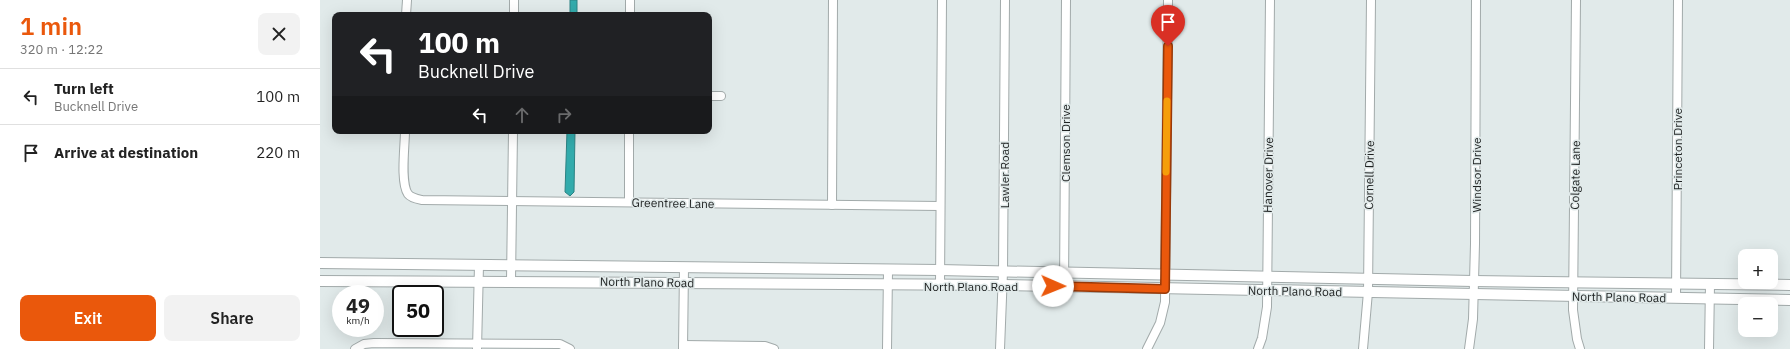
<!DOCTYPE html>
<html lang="en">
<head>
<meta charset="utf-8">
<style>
  :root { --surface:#fff; --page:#f2f2f2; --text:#222; --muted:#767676; --line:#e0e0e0; --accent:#ea580c }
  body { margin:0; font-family:"IBM Plex Sans",sans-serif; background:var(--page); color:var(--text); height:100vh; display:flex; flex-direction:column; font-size:15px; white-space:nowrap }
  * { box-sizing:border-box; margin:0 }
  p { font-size:13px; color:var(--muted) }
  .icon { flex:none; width:22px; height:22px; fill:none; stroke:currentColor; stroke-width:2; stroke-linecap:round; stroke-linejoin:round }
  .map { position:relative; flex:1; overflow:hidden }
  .side { display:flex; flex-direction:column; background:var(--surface); width:320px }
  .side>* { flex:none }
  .banner { position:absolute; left:12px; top:12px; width:380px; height:122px; border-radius:8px; box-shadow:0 4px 16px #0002; background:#202124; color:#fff; overflow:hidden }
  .fabs { position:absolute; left:1418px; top:249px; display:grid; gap:8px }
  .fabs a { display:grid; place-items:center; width:40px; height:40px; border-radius:8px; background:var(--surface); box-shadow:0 4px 16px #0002; font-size:20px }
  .speed { position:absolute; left:12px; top:285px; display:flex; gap:8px; font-size:20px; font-weight:700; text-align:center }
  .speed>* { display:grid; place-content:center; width:52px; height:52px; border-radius:50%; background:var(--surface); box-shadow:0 4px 16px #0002; line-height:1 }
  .speed small { font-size:10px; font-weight:400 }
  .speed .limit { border:2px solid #111; border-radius:6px; background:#fff; color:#111 }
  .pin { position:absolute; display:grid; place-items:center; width:34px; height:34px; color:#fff; margin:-41px -17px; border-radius:50% 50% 50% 0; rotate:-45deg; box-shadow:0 0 4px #0007 }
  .pin .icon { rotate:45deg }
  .me { position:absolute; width:44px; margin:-22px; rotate:91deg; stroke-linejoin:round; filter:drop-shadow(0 0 3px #0008) }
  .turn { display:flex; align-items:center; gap:14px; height:84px; padding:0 20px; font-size:18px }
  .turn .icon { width:52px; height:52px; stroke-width:2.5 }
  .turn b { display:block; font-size:28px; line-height:34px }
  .lanes { display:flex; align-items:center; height:38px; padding:0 20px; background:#0003; justify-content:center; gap:20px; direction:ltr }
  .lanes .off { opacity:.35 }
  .round { display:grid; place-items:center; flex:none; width:42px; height:42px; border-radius:8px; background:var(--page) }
  .summary { display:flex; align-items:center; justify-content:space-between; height:68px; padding:0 20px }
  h1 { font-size:24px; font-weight:600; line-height:30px; color:var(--accent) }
  .button { display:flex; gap:8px; margin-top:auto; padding:8px 20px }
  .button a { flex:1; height:46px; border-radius:8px; background:var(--accent); color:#fff; font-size:16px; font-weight:600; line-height:46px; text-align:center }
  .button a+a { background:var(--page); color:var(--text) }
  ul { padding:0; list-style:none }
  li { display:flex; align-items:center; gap:12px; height:56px; padding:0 20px; border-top:1px solid var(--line) }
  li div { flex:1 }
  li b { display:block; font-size:15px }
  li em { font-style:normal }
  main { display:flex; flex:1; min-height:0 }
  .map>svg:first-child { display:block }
</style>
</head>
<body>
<main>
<section class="side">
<div class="summary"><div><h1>1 min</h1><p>320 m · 12:22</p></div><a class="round"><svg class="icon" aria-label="close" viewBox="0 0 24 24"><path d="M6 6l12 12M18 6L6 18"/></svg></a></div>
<ul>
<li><svg class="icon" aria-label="left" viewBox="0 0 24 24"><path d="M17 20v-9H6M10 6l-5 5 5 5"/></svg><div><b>Turn left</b><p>Bucknell Drive</p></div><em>100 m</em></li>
<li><svg class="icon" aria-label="arrive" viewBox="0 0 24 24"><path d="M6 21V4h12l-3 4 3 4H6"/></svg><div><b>Arrive at destination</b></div><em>220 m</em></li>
</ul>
<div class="button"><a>Exit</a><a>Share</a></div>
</section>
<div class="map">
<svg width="1470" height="349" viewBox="0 0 1470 349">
  <rect width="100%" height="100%" fill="#e1eaea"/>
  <g fill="#32abac" stroke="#2c8283">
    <rect x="250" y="0" width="7" height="15"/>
    <path d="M247,131H255L254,192L250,196L245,192Z"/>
  </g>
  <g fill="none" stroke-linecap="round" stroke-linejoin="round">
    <defs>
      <g id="minor">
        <path d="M1256,0L1253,310L1257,339L1260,349"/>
        <path d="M86,15L87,0"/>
        <path d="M194,15V0"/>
        <path d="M310,15V0"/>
        <path d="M389,96H401"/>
        <path d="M85,131C85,146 80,182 88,194C91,198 97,199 102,200L620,206"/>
        <path d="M309,131V202"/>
        <path d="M512,205L513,0"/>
        <path d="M191,281L193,131"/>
        <path d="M620,285L622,0"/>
        <path d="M744,287L746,0"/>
        <path d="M1356,298L1358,0"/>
        <path d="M363,345L445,346L454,349"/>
        <path d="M35,349L44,344L54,343L240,344L250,349"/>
        <path d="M157,349L159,265"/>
        <path d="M363,349L364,268"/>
        <path d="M567,349L568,271"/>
        <path d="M680,349L683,272L685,0"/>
        <path d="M827,349L840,323L845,302L848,0"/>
        <path d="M938,349L942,338L947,307L950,0"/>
        <path d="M1043,349L1048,292L1051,0"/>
        <path d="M1149,349L1153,319L1155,244L1156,0"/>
        <path d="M1389,349L1390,284"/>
      </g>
      <g id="major">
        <path d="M0,263L619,270L1153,281L1470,285"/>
        <path d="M0,281L683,285L1470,300"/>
      </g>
    </defs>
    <use href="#minor" stroke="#a2aaaa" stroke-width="10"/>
    <use href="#major" stroke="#a2aaaa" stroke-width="12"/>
    <use href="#minor" stroke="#fff" stroke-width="8"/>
    <use href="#major" stroke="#fff" stroke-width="10"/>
  </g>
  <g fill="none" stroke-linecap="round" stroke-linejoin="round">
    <defs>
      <path id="route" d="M733,286L845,289L848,46"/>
    </defs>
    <use href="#route" stroke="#983908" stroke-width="10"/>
    <use href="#route" stroke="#ea580c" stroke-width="7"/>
    <path stroke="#f59e0b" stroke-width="7" d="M846,172L847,101"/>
  </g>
  <g text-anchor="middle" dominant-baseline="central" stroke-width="3" stroke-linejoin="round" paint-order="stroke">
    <g font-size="12" fill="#1f2222" stroke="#e1eaea">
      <text transform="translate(745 143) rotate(-90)">Clemson Drive</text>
      <text transform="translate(1357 149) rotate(-90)">Princeton Drive</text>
      <text transform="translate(684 175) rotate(-90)">Lawler Road</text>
      <text transform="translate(948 175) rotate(-89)">Hanover Drive</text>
      <text transform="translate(1049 175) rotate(-89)">Cornell Drive</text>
      <text transform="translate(1156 175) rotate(-90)">Windsor Drive</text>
      <text transform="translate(1255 175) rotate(-89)">Colgate Lane</text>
      <text transform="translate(353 203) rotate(1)">Greentree Lane</text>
      <text transform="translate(327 282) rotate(1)">North Plano Road</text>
      <text x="651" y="286">North Plano Road</text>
      <text transform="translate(975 291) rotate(1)">North Plano Road</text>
      <text transform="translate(1299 297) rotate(1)">North Plano Road</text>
    </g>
  </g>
</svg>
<div class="fabs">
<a>+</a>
<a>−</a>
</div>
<div class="speed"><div>49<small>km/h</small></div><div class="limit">50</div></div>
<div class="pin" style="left:848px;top:46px;background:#d93025"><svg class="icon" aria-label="arrive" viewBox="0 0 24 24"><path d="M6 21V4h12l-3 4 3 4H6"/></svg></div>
<svg class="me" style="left:733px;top:286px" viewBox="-20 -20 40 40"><circle r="19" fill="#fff"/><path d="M0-13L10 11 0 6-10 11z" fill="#ea580c"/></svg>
<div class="banner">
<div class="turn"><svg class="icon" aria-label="left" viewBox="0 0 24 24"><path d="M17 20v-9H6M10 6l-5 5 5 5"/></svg><div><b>100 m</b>Bucknell Drive</div></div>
<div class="lanes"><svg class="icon" aria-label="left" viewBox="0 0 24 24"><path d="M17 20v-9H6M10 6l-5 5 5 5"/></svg><svg class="icon off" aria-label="ahead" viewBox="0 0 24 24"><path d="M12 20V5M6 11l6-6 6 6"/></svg><svg class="icon off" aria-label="right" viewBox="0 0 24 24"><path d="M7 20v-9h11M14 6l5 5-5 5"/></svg></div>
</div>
</div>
</main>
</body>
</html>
